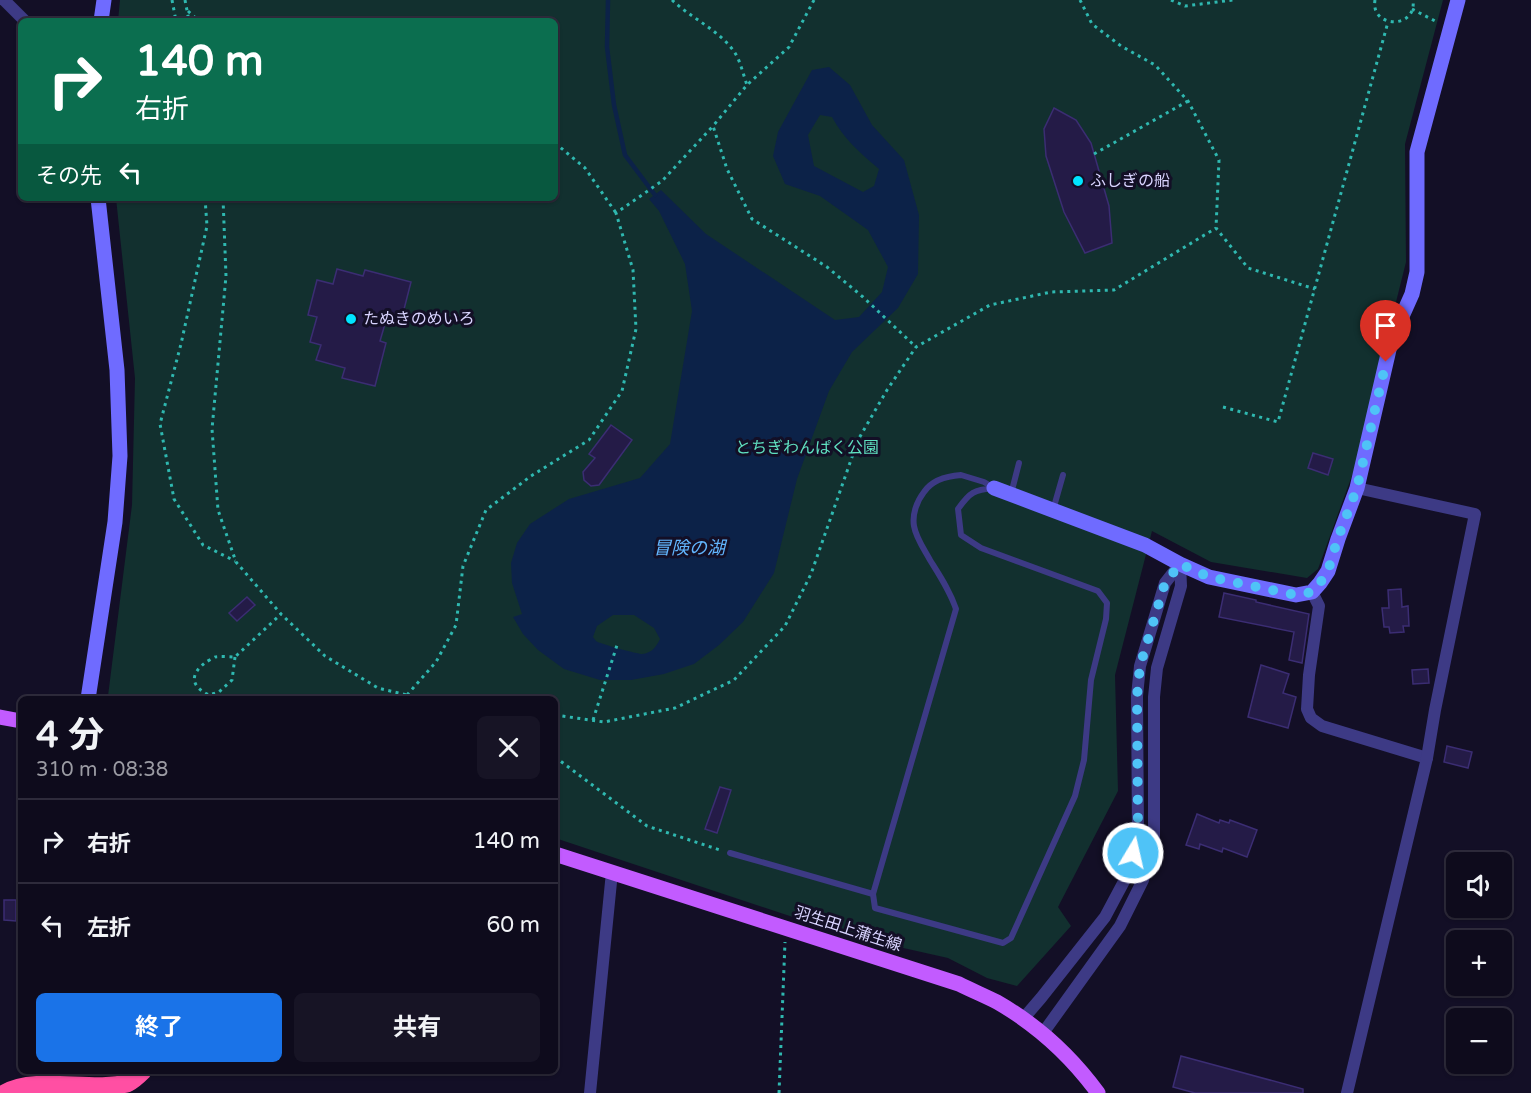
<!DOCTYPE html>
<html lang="ja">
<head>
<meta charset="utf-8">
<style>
  :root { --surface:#0e0b1c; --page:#171425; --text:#f1f3f6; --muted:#9b9ba3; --line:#2e2b3b; --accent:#1a73e8 }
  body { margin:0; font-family:"Varela Round","Noto Sans JP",sans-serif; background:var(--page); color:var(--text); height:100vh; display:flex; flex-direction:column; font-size:22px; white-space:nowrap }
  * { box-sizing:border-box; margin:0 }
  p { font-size:20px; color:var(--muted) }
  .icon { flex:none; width:33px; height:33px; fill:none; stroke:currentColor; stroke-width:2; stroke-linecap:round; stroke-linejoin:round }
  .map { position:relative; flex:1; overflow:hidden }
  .drawer { position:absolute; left:18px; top:696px; width:540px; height:378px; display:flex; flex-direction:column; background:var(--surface); border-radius:9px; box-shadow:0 2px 4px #0004,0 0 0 2px var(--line) }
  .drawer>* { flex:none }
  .banner { position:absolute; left:18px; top:18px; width:540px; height:183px; border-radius:9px; box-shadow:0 2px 4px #0004,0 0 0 2px var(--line); background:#0b6e4f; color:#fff; overflow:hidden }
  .controls { position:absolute; left:1446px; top:852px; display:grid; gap:12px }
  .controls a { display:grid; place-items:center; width:66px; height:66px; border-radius:9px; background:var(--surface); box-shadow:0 2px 4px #0004,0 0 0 2px var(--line); font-size:30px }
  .pin { position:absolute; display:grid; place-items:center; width:51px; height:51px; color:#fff; margin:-62px -26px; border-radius:50% 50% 50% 0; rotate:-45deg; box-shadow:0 0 6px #0007 }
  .pin .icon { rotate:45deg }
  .me { position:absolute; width:66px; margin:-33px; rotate:9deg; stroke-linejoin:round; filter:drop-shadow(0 0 4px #0008) }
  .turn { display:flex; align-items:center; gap:21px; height:126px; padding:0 18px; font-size:27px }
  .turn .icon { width:78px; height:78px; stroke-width:2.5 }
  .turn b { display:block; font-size:42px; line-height:51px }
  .then { display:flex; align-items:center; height:57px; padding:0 18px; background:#0003; gap:12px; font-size:22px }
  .round { display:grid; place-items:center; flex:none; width:63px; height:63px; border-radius:9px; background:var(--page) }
  .overview { display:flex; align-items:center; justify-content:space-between; height:102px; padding:0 18px }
  h1 { font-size:36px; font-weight:700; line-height:45px }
  .primary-button { display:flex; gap:12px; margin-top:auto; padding:12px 18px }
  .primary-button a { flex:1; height:69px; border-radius:9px; background:var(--accent); color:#fff; font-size:24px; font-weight:700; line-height:69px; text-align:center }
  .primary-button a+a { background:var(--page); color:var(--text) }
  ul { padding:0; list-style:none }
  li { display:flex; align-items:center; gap:18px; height:84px; padding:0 18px; border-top:2px solid var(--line) }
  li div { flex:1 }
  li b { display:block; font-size:22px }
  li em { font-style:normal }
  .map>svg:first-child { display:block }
</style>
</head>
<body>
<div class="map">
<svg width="1531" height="1093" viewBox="0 0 1531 1093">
  <rect width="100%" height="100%" fill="#130f26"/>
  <path fill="#12302f" d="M120,0H1443L1405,144L1406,262L1354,470L1318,569L1307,578L1211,562L1152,531L1115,675L1118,791L1058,907L1071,926L1017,986L987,978L948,958L850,936L555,838V699H110L108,696L132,505L135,378L116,198H555V21H118Z"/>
  <path fill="#0c2248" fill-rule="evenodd" d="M829,67L850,85L872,125L904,160L919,215L918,274L898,308L852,352L829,391L797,479L774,573L743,622L719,645L694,664L664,674L631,680H600L564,669L538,650L523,634L513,617L522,614L512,583L511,563L517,543L530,524L569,499L640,478L670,444L692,311L685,264L659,211L649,199L661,190L706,234L835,320L859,317L882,292L888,267L868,230L820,196L785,184L773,156L778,132L812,70ZM820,115L832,117C844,139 860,153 879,169L874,186L863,192L814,166L808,135ZM613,615H634L654,628L660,639C656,647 652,653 642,654C638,654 600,644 596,641C595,640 594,638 593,637L597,626Z"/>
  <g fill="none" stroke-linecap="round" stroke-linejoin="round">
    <path stroke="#0c2248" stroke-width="4.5" d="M608,0L607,47L614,105L625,155L655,195"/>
  </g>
  <g fill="#241b47" stroke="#3b2d73" stroke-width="1.5">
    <path d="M1054,108L1076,120L1091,143L1109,206L1112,243L1085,253L1064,212L1046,156L1044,129Z"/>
    <path d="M337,269L363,276L365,270L411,282L401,321L387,317L380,341L386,343L375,386L342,378L345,368L316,360L321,345L310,342L317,317L308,315L317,280L333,284Z"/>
    <path d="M611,425L632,440L599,485L591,486L584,480L583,472L595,458L589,454Z"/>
    <path d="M1313,453L1333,459L1328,475L1308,468Z"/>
    <path d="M1401,589L1402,607L1408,606L1409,626H1403L1404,632L1390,633L1389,627H1384L1382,608H1389L1388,590Z"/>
    <path d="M1224,593L1256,600V602L1309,614L1302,663L1289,660L1294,632L1219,617Z"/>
    <path d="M247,597L255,605L237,621L229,613Z"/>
    <path d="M1261,665L1289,674L1283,693L1296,697L1288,728L1248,717Z"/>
    <path d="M1428,669L1429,683L1413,684L1412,670Z"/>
    <path d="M1447,746L1472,752L1468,768L1444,762Z"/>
    <path d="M720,787L731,790L717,833L705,829Z"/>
    <path d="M1197,814L1219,823L1220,820L1229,823L1230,820L1257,830L1247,857L1223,848L1222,852L1200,844L1199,849L1186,845Z"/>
    <path d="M4,900H16V921L4,920Z"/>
    <path d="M1181,1056L1303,1089V1093H1195L1173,1087Z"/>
  </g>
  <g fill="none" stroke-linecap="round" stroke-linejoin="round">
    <g stroke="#2fb8b0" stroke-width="3" stroke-dasharray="3 4.5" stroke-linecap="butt">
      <path d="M172,0L176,21"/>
      <path d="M185,0L189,21"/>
      <path d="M672,0C691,18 717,29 733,50C740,59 743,74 747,85"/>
      <path d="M814,0L789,47L747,85L713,126L727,169L752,219L827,267L863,297L916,347"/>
      <path d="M1080,0L1092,24L1121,46L1155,65L1188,101L1219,160L1216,228L1248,268L1315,289"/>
      <path d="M1171,0L1185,6L1233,0"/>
      <path d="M1375,0C1370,28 1417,30 1413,0"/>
      <path d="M1412,9L1437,22"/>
      <path d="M188,11L199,21"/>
      <path d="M555,143L585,168L616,213"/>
      <path d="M1094,154L1188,101"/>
      <path d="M205,198L207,226L181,344L160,424L174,499L203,545L235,561"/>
      <path d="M223,198L226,276L212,429L218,510L236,562L281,614L325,656L378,688L407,695L438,699"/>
      <path d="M1223,407L1278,422L1388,22"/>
      <path d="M235,657L232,680L219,692L209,695C190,686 190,674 206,662C208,661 213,658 215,657C221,656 229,657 235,657L281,614"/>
      <path d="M407,695L436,662L456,625L463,566L486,510L531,476L589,440L622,391L636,329L633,270L616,213L662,181L713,126"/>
      <path d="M555,715L604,722L675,708L734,680L785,626L811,574L858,440L887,390L916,347L990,305L1051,292L1114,290L1216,228"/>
      <path d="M593,720L618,642"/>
      <path d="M555,757L647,826L723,851"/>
      <path d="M779,1093L785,942"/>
    </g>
    <g stroke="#3d3a85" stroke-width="6">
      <path d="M961,475L984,482L994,488C974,490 970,492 958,509L961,535L981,548L1098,591L1107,603L1106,619L1091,680L1084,760L1075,796L1011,938L1003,943L875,908L873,894L956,609C950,591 940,576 930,560C924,549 916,538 914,526C912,514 917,501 924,492C932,480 947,476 961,475Z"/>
      <path d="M1011,494L1019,463"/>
      <path d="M1053,510L1063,475"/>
      <path d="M730,853L873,894"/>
    </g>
    <g stroke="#3d3a85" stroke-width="12">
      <path d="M4,0L25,21"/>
      <path d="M1312,592L1319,606L1309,675L1307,709L1311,718L1322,726L1427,758"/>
      <path d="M1023,1019L1041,998L1105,917L1129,872L1138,834L1137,696L1140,666L1165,583L1180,564"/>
      <path d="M1043,1033L1120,926L1143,880L1154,837V697L1157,668L1181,586L1180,564"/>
      <path d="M590,1093L612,872"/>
      <path d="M1347,1093L1427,758L1435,710L1475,514L1357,488"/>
    </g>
    <g stroke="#6f6bff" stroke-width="15">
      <path d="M101,21L104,0"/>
      <path d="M994,488L1145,545L1180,564L1209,577L1296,595L1312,592L1320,583L1328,571L1338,539L1357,488L1391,341L1412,294L1417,272V152L1458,0"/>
      <path d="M88,699L115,522L120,456L117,370L98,198"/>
    </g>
    <g stroke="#c25bff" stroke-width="15">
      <path d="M0,717L21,721"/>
      <path d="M555,854L959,984C971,990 985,996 997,1002C1037,1025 1071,1056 1098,1093"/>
    </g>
    <path stroke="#ff4fa3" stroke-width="18" d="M5,1093C37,1075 93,1093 128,1083C134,1080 138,1076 143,1071"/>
  </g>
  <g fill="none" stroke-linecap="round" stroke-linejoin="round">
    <path stroke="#4fc3f7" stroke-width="10" stroke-dasharray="0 18" d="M1133,853L1138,834L1137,696L1140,666L1165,583L1180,564L1209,577L1296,595L1312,592L1320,583L1328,571L1338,538L1357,488L1386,362"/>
  </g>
  <g fill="#00e5ff" stroke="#130f26" stroke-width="2">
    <circle cx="1078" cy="181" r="6"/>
    <circle cx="351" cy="319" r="6"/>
  </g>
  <g text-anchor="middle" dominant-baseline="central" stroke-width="6" stroke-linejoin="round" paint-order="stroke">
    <g font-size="16" fill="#d9d4ff" stroke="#130f26" text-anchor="start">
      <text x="1090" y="181">ふしぎの船</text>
      <text x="363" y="319">たぬきのめいろ</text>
    </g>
    <g font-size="16" fill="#5fe0c0" stroke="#130f26">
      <text x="807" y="448">とちぎわんぱく公園</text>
    </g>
    <g font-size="16" fill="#d9d4ff" stroke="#130f26">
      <text transform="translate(848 929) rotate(18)">羽生田上蒲生線</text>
    </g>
    <g font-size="18" font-style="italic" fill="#62b6ff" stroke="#130f26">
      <text x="689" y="548">冒険の湖</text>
    </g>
  </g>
</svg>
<div class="controls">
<a><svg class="icon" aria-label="sound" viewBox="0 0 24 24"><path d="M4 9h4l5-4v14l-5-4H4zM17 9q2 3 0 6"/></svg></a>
<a>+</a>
<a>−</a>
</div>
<div class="pin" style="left:1386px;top:362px;background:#d93025"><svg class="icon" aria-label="arrive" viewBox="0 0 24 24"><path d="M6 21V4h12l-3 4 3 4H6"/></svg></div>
<svg class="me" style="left:1133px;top:853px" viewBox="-20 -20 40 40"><circle r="17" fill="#4fc3f7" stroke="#fff" stroke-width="3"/><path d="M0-11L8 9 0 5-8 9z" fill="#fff"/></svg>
<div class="banner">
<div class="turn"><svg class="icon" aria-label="right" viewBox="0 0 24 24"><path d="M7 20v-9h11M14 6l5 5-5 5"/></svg><div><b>140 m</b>右折</div></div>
<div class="then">その先<svg class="icon" aria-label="left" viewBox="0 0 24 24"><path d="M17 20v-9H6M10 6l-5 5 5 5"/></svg></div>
</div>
<section class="drawer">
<div class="overview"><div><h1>4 分</h1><p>310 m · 08:38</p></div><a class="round"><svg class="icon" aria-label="close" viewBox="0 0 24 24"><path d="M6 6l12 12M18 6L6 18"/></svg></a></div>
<ul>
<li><svg class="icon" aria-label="right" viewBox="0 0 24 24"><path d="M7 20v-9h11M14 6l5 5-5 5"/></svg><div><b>右折</b></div><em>140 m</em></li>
<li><svg class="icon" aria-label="left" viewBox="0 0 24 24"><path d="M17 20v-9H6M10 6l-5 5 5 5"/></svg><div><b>左折</b></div><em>60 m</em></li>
</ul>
<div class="primary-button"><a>終了</a><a>共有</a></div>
</section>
</div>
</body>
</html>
